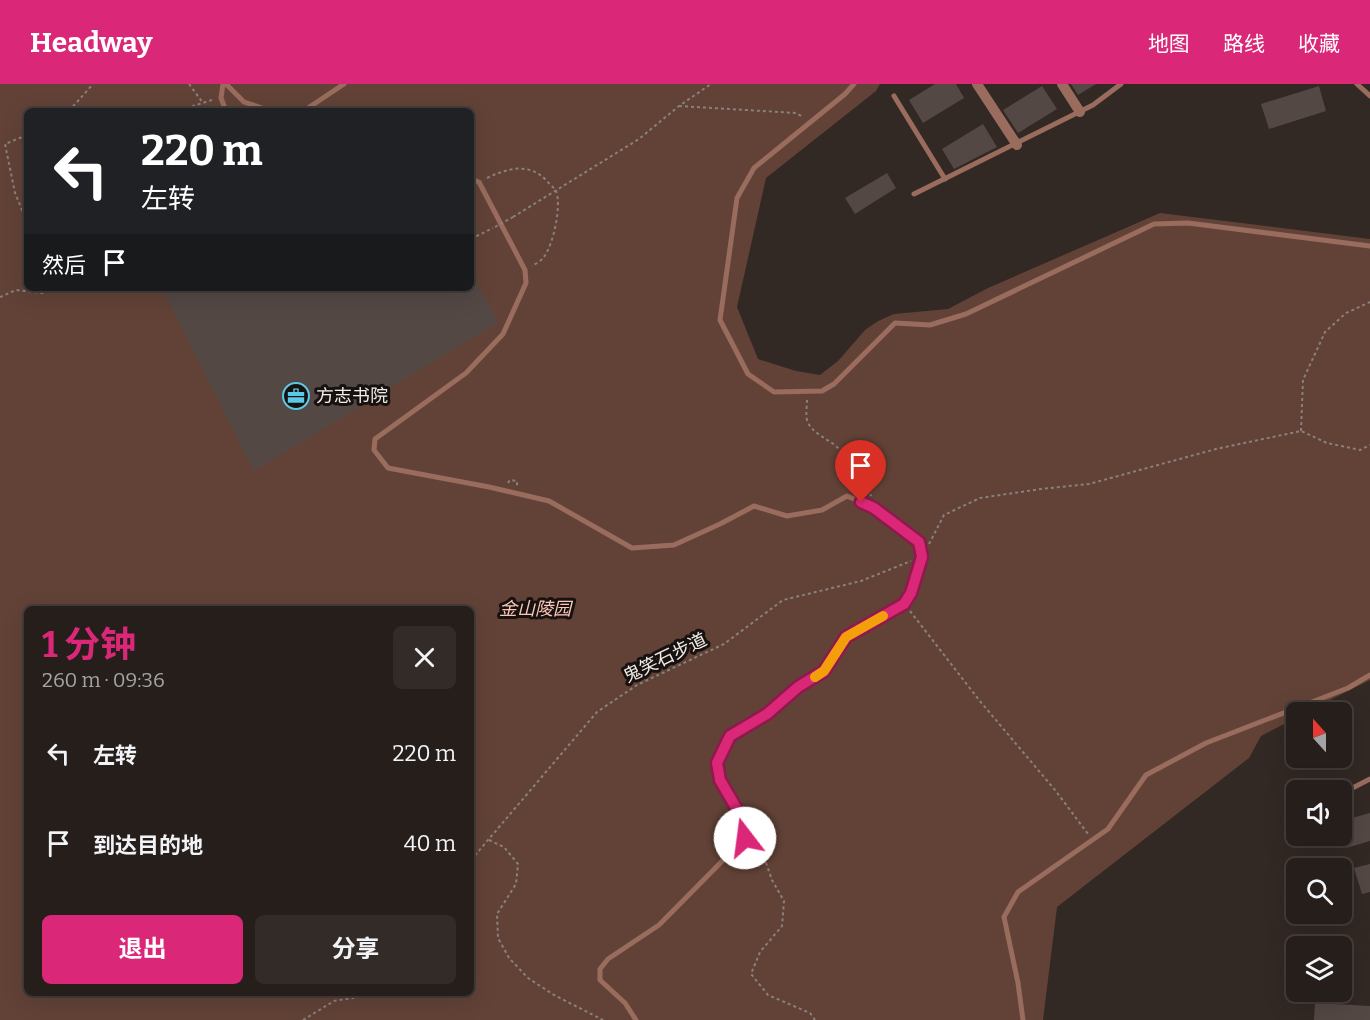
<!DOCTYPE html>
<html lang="zh">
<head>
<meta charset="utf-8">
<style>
  :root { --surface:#261e1b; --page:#322b28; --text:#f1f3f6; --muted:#a4a2a3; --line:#423c3a; --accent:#db2777 }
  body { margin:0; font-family:Bitter,"Noto Sans SC",serif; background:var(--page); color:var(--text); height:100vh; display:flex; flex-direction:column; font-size:22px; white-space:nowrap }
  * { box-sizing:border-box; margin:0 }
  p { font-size:20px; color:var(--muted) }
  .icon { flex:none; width:33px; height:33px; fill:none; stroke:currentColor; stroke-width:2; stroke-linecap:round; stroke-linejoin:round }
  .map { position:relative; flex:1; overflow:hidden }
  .side { position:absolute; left:24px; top:522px; width:450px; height:390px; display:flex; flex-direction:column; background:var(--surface); border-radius:9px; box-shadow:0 6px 24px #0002,0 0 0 2px var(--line) }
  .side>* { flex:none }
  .top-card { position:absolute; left:24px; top:24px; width:450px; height:183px; border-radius:9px; box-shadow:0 6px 24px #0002,0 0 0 2px var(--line); background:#202124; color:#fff; overflow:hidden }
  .needle { width:39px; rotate:339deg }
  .tools { position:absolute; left:1286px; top:618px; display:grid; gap:12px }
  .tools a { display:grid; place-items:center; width:66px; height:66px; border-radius:9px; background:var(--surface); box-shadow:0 6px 24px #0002,0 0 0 2px var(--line); font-size:30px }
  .pin { position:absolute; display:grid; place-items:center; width:51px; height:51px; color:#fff; margin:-62px -26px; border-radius:50% 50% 50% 0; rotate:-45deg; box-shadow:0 0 6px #0007 }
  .pin .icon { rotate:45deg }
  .me { position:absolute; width:66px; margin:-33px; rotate:345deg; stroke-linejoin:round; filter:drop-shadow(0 0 4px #0008) }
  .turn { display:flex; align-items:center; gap:21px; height:126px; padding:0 18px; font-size:27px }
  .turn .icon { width:78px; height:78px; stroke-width:2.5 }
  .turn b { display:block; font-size:42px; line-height:51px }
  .then { display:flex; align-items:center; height:57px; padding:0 18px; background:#0003; gap:12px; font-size:22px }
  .round { display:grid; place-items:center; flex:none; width:63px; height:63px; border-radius:9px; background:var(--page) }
  .head { display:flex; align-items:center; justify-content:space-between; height:102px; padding:0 18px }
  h1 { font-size:36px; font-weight:700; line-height:45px; color:var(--accent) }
  .button { display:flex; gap:12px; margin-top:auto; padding:12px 18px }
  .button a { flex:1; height:69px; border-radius:9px; background:var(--accent); color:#fff; font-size:24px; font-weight:700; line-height:69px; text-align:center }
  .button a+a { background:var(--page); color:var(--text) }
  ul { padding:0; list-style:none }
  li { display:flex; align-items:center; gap:18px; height:90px; padding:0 18px }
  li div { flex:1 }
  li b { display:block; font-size:22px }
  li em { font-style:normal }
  header { display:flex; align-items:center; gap:36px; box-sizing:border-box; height:84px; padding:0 30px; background:var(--accent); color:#fff }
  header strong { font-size:28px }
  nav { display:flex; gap:33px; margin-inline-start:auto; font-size:21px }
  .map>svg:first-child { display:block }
</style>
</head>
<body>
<header>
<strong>Headway</strong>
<nav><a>地图</a><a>路线</a><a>收藏</a></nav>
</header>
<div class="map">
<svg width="1370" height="936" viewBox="0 0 1370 936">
  <rect width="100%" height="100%" fill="#322824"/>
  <path fill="#624237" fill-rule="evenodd" d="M0,0H880L876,7L766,94L737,223L758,275L796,287L820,291L838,277L865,246L878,237L894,230L948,225L988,204L1160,129L1370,155V596L1306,628H1296V634L1261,652L1249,674L1057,823L1043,936H0ZM27,27H471V204H27ZM27,525H471V909H27Z"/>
  <g fill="#544845">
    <path d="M935,0H956L964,14L923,39L909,16Z"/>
    <path d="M1071,0H1096L1078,11Z"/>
    <path d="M1042,2L1057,25L1018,49L1003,26Z"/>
    <path d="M1319,2L1326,27L1269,45L1261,20Z"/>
    <path d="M983,40L997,63L954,85L942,65Z"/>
    <path d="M887,89L896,104L855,130L845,114Z"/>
    <path d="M471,188L498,238L254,387L163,207L170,204H471Z"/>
    <path d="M1370,729V757L1346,764L1341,746V737Z"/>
    <path d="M1370,780V808L1362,810L1354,784Z"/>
    <path d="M1315,919L1370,922V936H1314Z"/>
  </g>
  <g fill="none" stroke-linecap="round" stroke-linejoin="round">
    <g stroke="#89817d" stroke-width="2" stroke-dasharray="3 3" stroke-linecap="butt">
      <path d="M189,0L203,19"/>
      <path d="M679,22L796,29L803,33"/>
      <path d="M69,27L93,0"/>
      <path d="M188,27L193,22L212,16"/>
      <path d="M27,51L5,60L15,109L27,138"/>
      <path d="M487,94C508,84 529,78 547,97C549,100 555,104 556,107C562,121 553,163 543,174C541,177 535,180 532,182"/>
      <path d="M513,133L639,55L679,22L711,0"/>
      <path d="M471,155L493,144"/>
      <path d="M0,213L16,206L42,209L52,204"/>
      <path d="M807,316C807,323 805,333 808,339C815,351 827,354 837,363C853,376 866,392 871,412"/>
      <path d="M1301,347L1303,296L1325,248L1346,229L1370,218"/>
      <path d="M508,399L510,396L517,397V402"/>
      <path d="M929,460L944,431L980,414L1041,405L1089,400L1216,365L1301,347L1327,359L1360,366L1370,361"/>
      <path d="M910,527L979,616L1055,706L1088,750"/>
      <path d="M489,756L504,763L518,780L516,800L497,830L498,854L509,874L528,894L554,911L603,936"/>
      <path d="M752,760L763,770L772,796L784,817L782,842L760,868L751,890L768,911L810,929L815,936"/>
      <path d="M471,776L597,628L637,601L724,560L783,516L861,497L911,477"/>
      <path d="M303,936L334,917L365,912L366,909"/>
    </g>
    <g stroke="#996c5d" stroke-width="5">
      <path d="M223,0L221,14L226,27"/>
      <path d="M226,0L244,18L271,27"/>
      <path d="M854,0L845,10L754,84L737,114L720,236L748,290L774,308L822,307L834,300L895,239L930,241L966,230L1154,140L1188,139L1370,162"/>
      <path d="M1357,0L1370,12"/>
      <path d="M894,12L945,95"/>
      <path d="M293,27L305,26L344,0"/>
      <path d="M471,95L479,98L525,186L526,199L503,250L466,289L375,355L374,366L388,384L489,403L549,417L632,464L674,461L720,440L754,422L787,432L822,426L847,412L875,424L919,458L922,473L911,509L904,520L846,553L824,587L798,603L767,630L730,652L717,679L720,696L742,734L745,754L659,841L608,875L600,885V896L625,919L636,936"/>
      <path d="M914,110L1093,21L1121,0"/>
      <path d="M1341,710L1370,695"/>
      <path d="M1023,936L1018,899L1004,833L1018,808L1108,745L1146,691L1206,659L1348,604L1370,591"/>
    </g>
    <g stroke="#996c5d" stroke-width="10">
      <path d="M977,0L1017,61"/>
      <path d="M1062,0L1080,28"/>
    </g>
    <path stroke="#89817d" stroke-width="2" stroke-dasharray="3 3" stroke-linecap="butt" d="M495,143L513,133"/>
  </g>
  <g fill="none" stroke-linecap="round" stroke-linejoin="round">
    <defs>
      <path id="route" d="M745,754L742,734L720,696L717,679L730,652L767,630L798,603L824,587L846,553L904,520L911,509L922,473L919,458L874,424L861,418"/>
    </defs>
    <use href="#route" stroke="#8e194d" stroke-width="15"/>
    <use href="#route" stroke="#db2777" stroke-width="10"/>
    <path stroke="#f59e0b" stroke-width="10" d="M815,593L824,587L846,553L883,532"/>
  </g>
  <defs>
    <symbol id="office-ring" viewBox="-11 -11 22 22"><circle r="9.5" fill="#171210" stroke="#5ac8e6" stroke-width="1.5"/><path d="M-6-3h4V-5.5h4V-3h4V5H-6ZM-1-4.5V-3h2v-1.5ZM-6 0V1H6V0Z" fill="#5ac8e6"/></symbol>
  </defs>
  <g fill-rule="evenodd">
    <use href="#office-ring" x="281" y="297" width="30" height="30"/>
  </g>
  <g text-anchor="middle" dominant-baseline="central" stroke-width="6" stroke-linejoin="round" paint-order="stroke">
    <g font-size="18" fill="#f2ebe8" stroke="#171210" text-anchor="start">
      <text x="316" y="312">方志书院</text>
    </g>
    <g font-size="18" font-style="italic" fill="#fcc7b6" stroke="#171210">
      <text x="535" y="525">金山陵园</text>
    </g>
    <g font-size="18" fill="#f2ebe8" stroke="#171210">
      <text transform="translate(665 574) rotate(-26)">鬼笑石步道</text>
    </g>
  </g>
</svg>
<div class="tools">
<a><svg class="needle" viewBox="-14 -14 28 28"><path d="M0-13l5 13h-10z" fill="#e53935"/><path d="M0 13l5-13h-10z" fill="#a4a2a3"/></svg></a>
<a><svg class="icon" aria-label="sound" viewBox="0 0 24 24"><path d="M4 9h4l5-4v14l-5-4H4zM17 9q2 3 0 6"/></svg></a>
<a><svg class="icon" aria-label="search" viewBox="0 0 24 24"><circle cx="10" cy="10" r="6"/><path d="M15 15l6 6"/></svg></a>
<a><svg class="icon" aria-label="layers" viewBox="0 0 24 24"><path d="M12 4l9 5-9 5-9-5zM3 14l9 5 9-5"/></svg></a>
</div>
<div class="pin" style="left:861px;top:418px;background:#d93025"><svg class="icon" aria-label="arrive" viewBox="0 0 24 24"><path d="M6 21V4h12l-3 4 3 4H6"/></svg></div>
<svg class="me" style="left:745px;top:754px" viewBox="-20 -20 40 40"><circle r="19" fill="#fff"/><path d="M0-13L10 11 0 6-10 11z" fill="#db2777"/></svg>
<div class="top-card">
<div class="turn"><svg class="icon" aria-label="left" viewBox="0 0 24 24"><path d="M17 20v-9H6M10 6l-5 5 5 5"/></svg><div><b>220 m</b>左转</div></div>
<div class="then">然后<svg class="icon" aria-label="arrive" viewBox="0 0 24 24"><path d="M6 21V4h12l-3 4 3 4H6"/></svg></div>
</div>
<section class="side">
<div class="head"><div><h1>1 分钟</h1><p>260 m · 09:36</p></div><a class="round"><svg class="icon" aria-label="close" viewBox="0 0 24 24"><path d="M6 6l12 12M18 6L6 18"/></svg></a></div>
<ul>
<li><svg class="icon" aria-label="left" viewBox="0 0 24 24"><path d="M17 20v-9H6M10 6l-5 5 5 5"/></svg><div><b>左转</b></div><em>220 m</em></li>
<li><svg class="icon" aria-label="arrive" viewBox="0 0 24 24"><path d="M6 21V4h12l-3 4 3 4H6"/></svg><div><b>到达目的地</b></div><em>40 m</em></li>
</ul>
<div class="button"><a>退出</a><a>分享</a></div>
</section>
</div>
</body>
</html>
